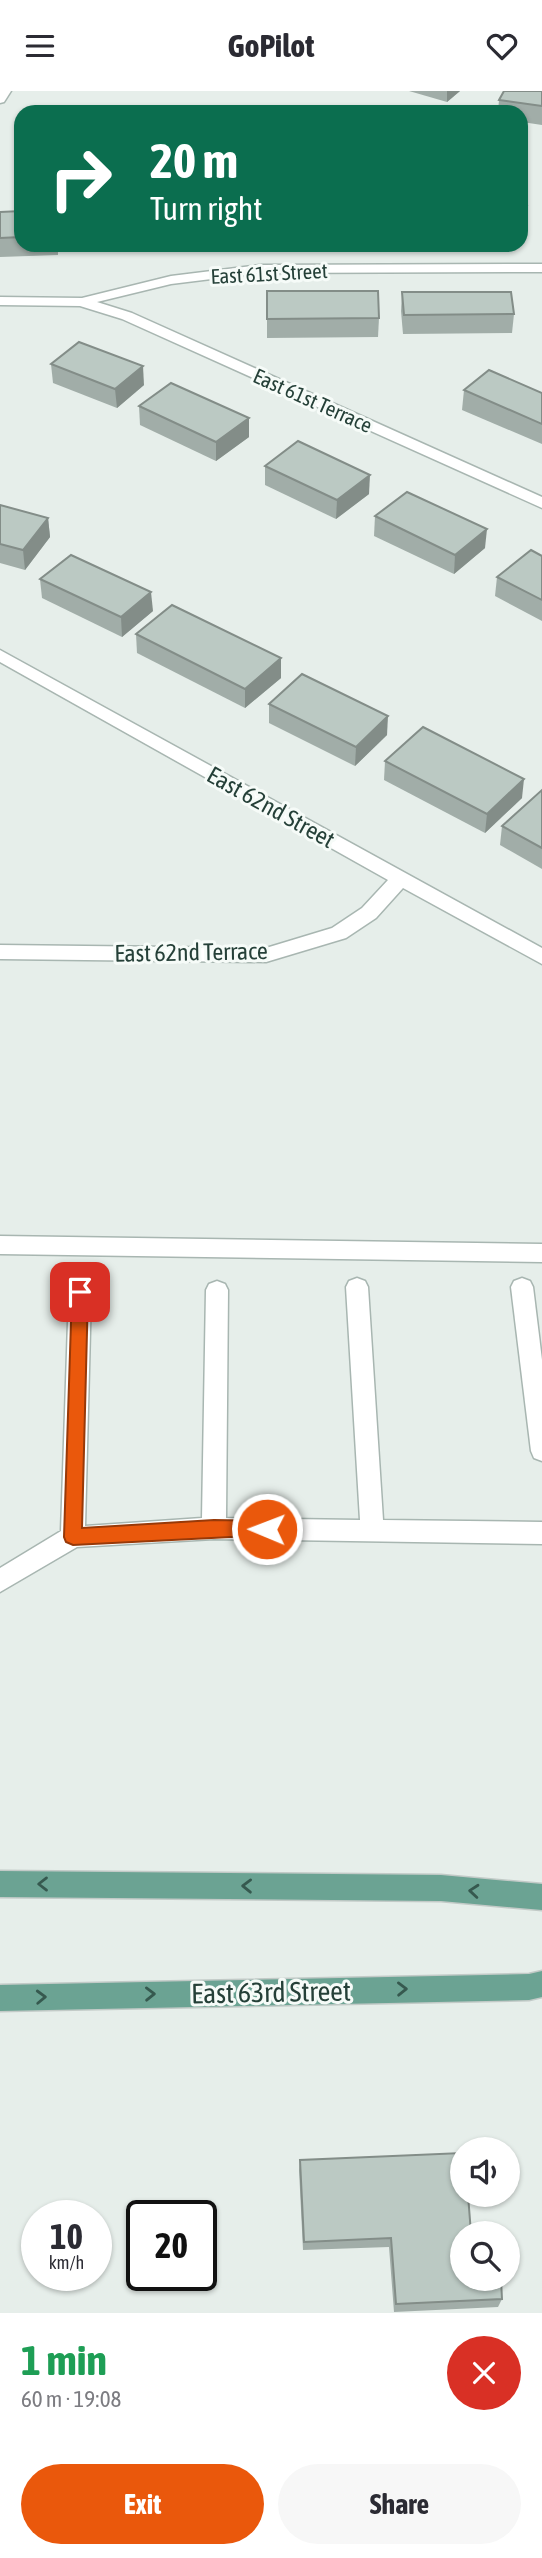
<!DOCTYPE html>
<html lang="en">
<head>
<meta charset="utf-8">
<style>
  :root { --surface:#fff; --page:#f7f7f7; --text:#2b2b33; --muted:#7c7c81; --accent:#ea580c }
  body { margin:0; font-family:"Asap Condensed",sans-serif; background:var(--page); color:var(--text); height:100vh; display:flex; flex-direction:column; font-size:26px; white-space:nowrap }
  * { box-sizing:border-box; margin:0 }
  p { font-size:23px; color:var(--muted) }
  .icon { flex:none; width:38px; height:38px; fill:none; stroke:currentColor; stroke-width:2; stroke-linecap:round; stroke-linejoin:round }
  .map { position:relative; height:2222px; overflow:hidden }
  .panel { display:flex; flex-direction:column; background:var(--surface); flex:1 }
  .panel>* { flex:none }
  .guide { position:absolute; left:14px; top:14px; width:514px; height:147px; border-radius:21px; box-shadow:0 2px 5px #0004; background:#0b6e4f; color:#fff; overflow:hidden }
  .fabs { position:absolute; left:450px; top:2046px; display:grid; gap:14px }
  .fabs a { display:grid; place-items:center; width:70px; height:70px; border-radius:50%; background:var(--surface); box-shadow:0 2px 5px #0004; font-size:35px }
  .speed { position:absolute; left:21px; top:2109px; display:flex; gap:14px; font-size:35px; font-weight:700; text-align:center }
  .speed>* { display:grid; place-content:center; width:91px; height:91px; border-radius:50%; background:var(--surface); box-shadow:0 2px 5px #0004; line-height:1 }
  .speed small { font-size:18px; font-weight:400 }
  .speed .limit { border:4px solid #111; border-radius:10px; background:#fff; color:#111 }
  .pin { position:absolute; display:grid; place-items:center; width:60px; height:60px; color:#fff; margin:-30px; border-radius:14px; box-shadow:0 4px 10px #0006 }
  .me { position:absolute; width:77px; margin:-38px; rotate:271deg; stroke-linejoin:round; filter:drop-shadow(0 0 5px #0008) }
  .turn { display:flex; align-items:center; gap:24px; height:147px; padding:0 21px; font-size:32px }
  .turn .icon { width:91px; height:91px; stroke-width:2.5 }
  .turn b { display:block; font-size:49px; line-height:60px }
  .round { display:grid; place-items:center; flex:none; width:74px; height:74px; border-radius:37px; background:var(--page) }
  .head { display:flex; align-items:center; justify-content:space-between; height:119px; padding:0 21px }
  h1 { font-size:42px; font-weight:700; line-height:52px; color:#1e9e55 }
  .cta { display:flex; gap:14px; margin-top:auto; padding:14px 21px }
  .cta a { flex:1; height:80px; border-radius:42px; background:var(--accent); color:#fff; font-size:28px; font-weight:700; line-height:80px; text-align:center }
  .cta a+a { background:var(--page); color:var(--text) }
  header { display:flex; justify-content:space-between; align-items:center; height:91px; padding:0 21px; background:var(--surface); font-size:32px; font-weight:700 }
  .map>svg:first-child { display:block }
</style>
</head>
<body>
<header><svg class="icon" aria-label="menu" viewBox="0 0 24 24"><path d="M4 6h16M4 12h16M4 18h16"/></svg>GoPilot<svg class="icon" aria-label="heart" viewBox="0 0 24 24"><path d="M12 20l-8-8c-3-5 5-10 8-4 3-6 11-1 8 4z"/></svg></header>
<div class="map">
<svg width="542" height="2222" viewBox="0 0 542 2222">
  <rect width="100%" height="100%" fill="#e6eeea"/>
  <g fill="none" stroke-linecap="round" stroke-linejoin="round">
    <defs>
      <g id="minor">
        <path d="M0,0H11L4,11L0,12Z"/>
        <path d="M542,173V181L260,182L171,193L97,211L132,222L542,406V417L122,228L80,215L0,214V206L82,207L171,185L260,174Z"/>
        <path d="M0,559L542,857V873L403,797L376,827L346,847L266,871L0,868V854L266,857L332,837L362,817L388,789L0,571Z"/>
        <path d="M0,1145L542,1153V1171L0,1163Z"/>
        <path d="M357,1187L365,1190L368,1196L383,1429L542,1431V1453L214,1448L77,1456L0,1501V1477L61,1440L69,1201L72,1195L80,1192L88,1195L91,1201L85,1435L202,1427L206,1199L209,1193L217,1190L225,1193L228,1199L226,1427L360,1429L346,1196L349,1190Z"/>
        <path d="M522,1187L530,1190L533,1196L542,1269V1370L534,1367L531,1360L511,1196L514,1190Z"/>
      </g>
      <g id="major">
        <path d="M0,1780L441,1784L542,1793V1819L441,1810L0,1806Z"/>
        <path d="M542,1880V1906L529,1909L0,1920V1894L529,1883Z"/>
      </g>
    </defs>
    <use href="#minor" stroke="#a8b6b1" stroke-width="3"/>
    <use href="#major" stroke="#c2cac7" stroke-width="3"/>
    <use href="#minor" fill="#fff" fill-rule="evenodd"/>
    <use href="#major" fill="#6ba393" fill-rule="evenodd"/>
  </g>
  <g fill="#a1ada8">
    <path d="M409,0H460L447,11Z"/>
    <path d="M542,0V34L522,31V21H498L499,9Z"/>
    <path d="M522,91L527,114L525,133H522Z"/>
    <path d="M21,120V154H58V164L0,166V121Z"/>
    <path d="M267,200L379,227L378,246L267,247Z"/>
    <path d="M402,201L514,223L512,242L403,243L401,220Z"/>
    <path d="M51,273L144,294L117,317L53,292Z"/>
    <path d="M464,299L542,302V353L462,319Z"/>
    <path d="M139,315L249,327V346L216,370L140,334Z"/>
    <path d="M265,375L369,403L336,428L265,394Z"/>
    <path d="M0,414L48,427L50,446L25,479L0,472Z"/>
    <path d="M375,425L485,457L454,483L374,445Z"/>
    <path d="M542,465V530L495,505L497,486Z"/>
    <path d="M40,488L153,520L122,546L42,507Z"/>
    <path d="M136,543L281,567V587L245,617L137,562Z"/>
    <path d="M269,613L387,644L355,675L269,632Z"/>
    <path d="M385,670L522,707L485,742L384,689Z"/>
    <path d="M542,699V778L500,754L502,735Z"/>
    <path d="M300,2069L462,2142L502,2208L498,2216L394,2221L389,2156L303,2159L299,2079Z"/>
  </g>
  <g fill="#838d88">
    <path d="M447,0H460L447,11Z"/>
    <path d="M109,154H144L109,159Z"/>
    <path d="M143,275L144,294L117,317L115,298Z"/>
    <path d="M249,327V346L216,370V351Z"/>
    <path d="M370,384L369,403L336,428L337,409Z"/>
    <path d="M48,427L50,446L25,479L23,459Z"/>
    <path d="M487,438L485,457L454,483L455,464Z"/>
    <path d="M151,501L153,520L122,546L121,526Z"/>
    <path d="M281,567V587L245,617V598Z"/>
    <path d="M388,625L387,644L355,675L356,656Z"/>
    <path d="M524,688L522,707L485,742L487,723Z"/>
  </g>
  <g fill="#bbc9c3" stroke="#838d88" stroke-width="2">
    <path d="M504,0H542V15L499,9Z"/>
    <path d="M522,91L527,114H522Z"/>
    <path d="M21,120V146L0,147V121Z"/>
    <path d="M267,200H378L379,227L267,228Z"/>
    <path d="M402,201H511L514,223L404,224Z"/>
    <path d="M79,251L143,275L115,298L51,273Z"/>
    <path d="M489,279L542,302V333L464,299Z"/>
    <path d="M171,292L249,327L216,351L139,315Z"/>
    <path d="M298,350L370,384L337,409L265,375Z"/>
    <path d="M407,401L487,438L455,464L375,425Z"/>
    <path d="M0,414L48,427L23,459L0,453Z"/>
    <path d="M531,459L542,465V509L497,486Z"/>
    <path d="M71,464L151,501L121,526L40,488Z"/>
    <path d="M172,514L281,567L245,598L136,543Z"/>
    <path d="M302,583L388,625L356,656L269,613Z"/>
    <path d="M423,636L524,688L487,723L385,670Z"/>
    <path d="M542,699V757L502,735Z"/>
    <path d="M462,2062V2104H468L471,2142H462V2188H501L502,2208L396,2213L391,2147L304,2151L300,2069Z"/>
  </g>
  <defs><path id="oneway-chevron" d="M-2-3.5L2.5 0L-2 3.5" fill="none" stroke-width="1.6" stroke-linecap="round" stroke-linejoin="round" transform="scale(1.75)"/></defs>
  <g stroke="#36594f">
    <use href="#oneway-chevron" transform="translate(43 1793) rotate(-180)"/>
    <use href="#oneway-chevron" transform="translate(247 1795) rotate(-179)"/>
    <use href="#oneway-chevron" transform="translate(474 1800) rotate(-175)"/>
    <use href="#oneway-chevron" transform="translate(402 1898) rotate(-1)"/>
    <use href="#oneway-chevron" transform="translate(150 1903) rotate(-1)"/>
    <use href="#oneway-chevron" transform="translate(41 1906) rotate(-2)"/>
  </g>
  <path fill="#ea580c" stroke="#983908" stroke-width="2" d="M80,1194L86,1196L88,1201L82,1437L214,1429L267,1430L273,1433L275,1438L273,1444L73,1454L66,1451L64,1446L72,1201L74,1196Z"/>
  <g text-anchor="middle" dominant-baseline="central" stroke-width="6" stroke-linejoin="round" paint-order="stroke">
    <g font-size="21" fill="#254038" stroke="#f6fbf8">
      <text transform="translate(269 182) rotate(-3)">East 61st Street</text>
      <text transform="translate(313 309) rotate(24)">East 61st Terrace</text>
    </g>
    <g font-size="24" fill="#254038" stroke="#f6fbf8">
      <text transform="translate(271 716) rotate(29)">East 62nd Street</text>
      <text transform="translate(191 861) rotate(-1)">East 62nd Terrace</text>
    </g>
    <g font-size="28" fill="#254038" stroke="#f6fbf8">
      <text transform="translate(271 1901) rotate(-1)">East 63rd Street</text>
    </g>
  </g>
</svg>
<div class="fabs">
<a><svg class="icon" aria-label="sound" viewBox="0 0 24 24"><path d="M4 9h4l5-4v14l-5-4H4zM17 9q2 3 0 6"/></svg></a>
<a><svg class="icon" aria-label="search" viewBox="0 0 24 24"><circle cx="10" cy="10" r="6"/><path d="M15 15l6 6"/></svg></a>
</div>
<div class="speed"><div>10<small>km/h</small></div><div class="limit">20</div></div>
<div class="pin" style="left:80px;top:1201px;background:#d93025"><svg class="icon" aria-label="arrive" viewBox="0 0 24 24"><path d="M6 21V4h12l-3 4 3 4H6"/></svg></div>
<svg class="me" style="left:267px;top:1438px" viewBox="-20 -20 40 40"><circle r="17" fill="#ea580c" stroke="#fff" stroke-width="3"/><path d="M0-11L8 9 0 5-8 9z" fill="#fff"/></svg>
<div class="guide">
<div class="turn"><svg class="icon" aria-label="right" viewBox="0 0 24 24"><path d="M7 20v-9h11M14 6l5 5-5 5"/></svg><div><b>20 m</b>Turn right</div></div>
</div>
</div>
<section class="panel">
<div class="head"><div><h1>1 min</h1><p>60 m · 19:08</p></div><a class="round" style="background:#d93025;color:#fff"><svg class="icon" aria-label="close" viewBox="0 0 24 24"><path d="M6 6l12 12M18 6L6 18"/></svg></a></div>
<div class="cta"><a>Exit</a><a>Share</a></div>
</section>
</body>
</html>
